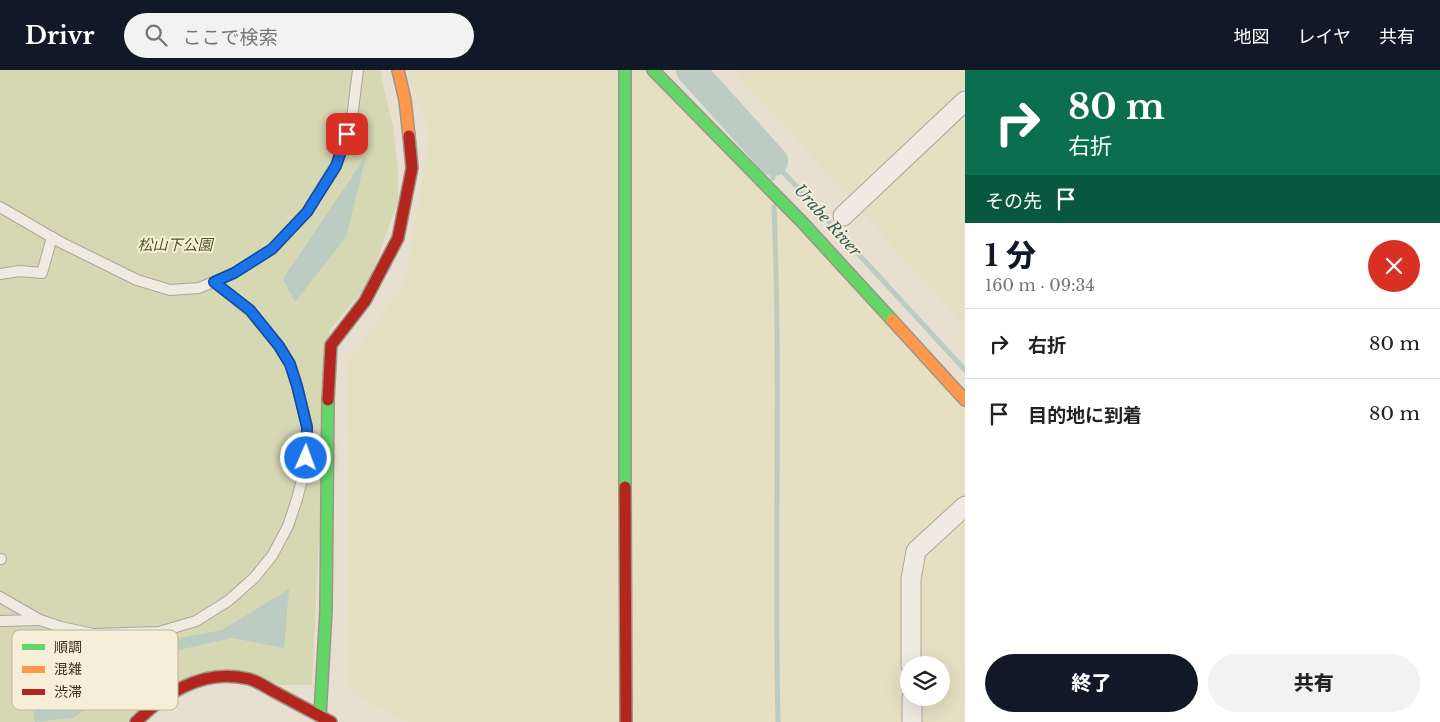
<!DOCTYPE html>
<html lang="ja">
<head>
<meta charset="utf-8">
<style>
  :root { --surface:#fff; --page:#f2f2f2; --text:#222; --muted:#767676; --line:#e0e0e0; --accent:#111827 }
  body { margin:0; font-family:"Libre Baskerville","Noto Sans JP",serif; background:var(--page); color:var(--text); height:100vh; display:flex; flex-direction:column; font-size:19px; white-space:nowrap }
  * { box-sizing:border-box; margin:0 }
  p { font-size:16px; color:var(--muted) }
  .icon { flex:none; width:28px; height:28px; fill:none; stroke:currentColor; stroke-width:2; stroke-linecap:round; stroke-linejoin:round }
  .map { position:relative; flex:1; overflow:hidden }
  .sheet { display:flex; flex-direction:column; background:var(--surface); width:475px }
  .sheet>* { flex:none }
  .hud { background:#0b6e4f; color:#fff; overflow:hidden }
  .tools { position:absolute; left:900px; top:586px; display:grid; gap:10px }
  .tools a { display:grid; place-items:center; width:50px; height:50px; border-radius:50%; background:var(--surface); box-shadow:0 5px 20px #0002; font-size:25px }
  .pin { position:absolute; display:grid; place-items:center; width:42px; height:42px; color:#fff; margin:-21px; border-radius:10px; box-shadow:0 2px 8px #0006 }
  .me { position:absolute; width:55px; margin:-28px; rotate:2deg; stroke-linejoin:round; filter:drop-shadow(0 0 4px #0008) }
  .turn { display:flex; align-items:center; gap:18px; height:105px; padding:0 20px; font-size:22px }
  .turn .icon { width:65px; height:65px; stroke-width:2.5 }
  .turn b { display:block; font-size:35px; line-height:42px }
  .then { display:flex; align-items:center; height:48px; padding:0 20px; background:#0003; gap:10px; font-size:19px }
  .round { display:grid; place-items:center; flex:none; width:52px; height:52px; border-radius:26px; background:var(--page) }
  .summary { display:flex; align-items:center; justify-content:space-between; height:85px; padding:0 20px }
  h1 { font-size:30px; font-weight:800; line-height:38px; color:var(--accent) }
  .action { display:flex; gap:10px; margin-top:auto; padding:10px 20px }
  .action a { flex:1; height:58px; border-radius:30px; background:var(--accent); color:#fff; font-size:20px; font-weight:800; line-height:58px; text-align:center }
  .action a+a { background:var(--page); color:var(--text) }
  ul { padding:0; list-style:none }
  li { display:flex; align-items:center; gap:15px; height:70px; padding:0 20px; border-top:1px solid var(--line) }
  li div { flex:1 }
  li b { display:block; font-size:19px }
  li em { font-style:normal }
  header { display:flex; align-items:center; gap:30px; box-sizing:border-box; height:70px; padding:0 25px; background:var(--accent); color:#fff }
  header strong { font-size:24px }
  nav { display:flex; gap:28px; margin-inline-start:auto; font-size:18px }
  .search { width:350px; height:45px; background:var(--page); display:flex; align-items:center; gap:12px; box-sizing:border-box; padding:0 18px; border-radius:28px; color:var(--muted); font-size:19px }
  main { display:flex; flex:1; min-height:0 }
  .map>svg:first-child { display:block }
</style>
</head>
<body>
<header>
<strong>Drivr</strong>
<div class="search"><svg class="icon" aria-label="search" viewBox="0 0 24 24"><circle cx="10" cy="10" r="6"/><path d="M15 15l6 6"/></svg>ここで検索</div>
<nav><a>地図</a><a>レイヤ</a><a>共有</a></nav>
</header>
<main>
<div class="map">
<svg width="965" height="652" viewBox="0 0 965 652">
  <rect width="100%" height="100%" fill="#e7e0d1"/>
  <g fill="#e6dfc2" fill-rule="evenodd">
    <path d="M406,0H650L965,336V652H408L350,622L348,292L405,213L430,62ZM909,595H941V628H909Z"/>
    <path d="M734,0H965V256Z"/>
  </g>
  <path fill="#d6d7b3" d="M0,0H381L382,11L393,56L398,100V132L368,214L329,261L312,615H280L235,602L127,652H0Z"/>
  <g fill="#bcccc2">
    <path d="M366,86L346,167L295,232L283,209Z"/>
    <path d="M289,519L284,578L232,568L165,583L73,648L35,652L25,579L70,598H109L164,571L222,560Z"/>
  </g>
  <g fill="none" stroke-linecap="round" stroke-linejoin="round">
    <g stroke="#bcccc2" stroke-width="5">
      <path d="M773,91V108"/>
      <path d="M773,91L965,300"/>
      <path d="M774,137C781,308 774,480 778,652"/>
    </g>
    <path stroke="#bcccc2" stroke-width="30" d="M691,0L773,91"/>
    <defs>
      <g id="lane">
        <path d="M0,137L60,172L137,210L170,220L199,218L234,203L272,179L307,142L336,95L352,48L358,0"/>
        <path d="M0,204L19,201L42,203L52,167"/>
        <path d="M0,489H1"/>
        <path d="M0,527L40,550L61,557L93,564L159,562L196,551L228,531L254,508L272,486L288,456L297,429L305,398L307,378V357L297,315L290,294L279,276L250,241L214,212"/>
        <path d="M0,551L39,550"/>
      </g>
      <g id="street">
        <path d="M843,146L965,31"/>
        <path d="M911,595V509L916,481L965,436"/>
        <path d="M912,628V652"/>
      </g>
      <g id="fast">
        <path d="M625,0V417"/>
        <path d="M653,0L803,153L892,250"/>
        <path d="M320,646L326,540L328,330"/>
      </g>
      <g id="slow">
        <path d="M398,0L405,30L409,66"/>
        <path d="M892,250L965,330"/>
      </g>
      <g id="jam">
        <path d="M328,330L331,275L365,231L398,168L412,98L409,66"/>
        <path d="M625,417L626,652"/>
        <path d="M136,652C166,622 205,598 249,609C257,611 266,617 273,621C292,631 312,642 331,652"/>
      </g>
    </defs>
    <use href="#lane" stroke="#ada599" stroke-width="12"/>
    <use href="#street" stroke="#ada599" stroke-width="21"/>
    <use href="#fast" stroke="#9c958a" stroke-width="14"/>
    <use href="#slow" stroke="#9c958a" stroke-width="14"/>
    <use href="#jam" stroke="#9c958a" stroke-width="14"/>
    <use href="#lane" stroke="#efebe3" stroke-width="10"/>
    <use href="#street" stroke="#efebe3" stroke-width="19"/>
    <use href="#fast" stroke="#63d668" stroke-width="11"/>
    <use href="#slow" stroke="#ff974d" stroke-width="11"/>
    <use href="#jam" stroke="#b3261e" stroke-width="11"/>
  </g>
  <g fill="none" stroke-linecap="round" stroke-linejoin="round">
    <defs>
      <path id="route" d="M306,388L307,357L297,316L290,294L279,276L250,240L214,212L234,203L272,179L307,142L336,96L347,64"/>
    </defs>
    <use href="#route" stroke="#114b97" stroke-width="12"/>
    <use href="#route" stroke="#1a73e8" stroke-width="9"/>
  </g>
  <g text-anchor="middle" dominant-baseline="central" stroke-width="4" stroke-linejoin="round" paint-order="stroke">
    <g font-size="15" font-style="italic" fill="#4d5a26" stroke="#f7eed8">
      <text x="175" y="174">松山下公園</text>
    </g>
    <g font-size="16" font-style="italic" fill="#2f5d5a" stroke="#f7eed8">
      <text transform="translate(828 150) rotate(48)">Urabe River</text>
    </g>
  </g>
  <rect x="12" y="560" width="166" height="80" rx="8" fill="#f7eed8" stroke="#bfb4a1" stroke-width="1"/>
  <rect x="22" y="574" width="23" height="6" fill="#63d668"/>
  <rect x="22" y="596" width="23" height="7" fill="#ff974d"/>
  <rect x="22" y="619" width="23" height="6" fill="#b3261e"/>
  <g font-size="14" fill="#3d2e20">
    <text x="54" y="582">順調</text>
    <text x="54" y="604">混雑</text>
    <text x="54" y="627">渋滞</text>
  </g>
</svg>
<div class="tools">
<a><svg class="icon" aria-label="layers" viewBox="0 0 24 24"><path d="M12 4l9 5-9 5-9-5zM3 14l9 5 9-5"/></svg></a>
</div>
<div class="pin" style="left:347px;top:64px;background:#d93025"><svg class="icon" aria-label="arrive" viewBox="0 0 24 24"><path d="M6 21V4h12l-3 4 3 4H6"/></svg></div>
<svg class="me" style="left:306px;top:388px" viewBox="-20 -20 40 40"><circle r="17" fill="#1a73e8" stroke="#fff" stroke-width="3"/><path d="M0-11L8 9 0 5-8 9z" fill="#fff"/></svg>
</div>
<section class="sheet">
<div class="hud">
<div class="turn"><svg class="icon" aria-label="right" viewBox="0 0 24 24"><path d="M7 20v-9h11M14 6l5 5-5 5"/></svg><div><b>80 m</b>右折</div></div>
<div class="then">その先<svg class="icon" aria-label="arrive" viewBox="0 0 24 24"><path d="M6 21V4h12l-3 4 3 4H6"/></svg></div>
</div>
<div class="summary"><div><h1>1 分</h1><p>160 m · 09:34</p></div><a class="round" style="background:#d93025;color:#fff"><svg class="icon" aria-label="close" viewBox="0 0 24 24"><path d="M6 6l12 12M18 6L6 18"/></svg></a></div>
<ul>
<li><svg class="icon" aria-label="right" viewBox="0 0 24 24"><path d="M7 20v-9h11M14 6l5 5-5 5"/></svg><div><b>右折</b></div><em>80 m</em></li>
<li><svg class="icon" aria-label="arrive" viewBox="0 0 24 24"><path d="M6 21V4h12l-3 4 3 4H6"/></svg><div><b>目的地に到着</b></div><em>80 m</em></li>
</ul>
<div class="action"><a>終了</a><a>共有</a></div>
</section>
</main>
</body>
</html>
